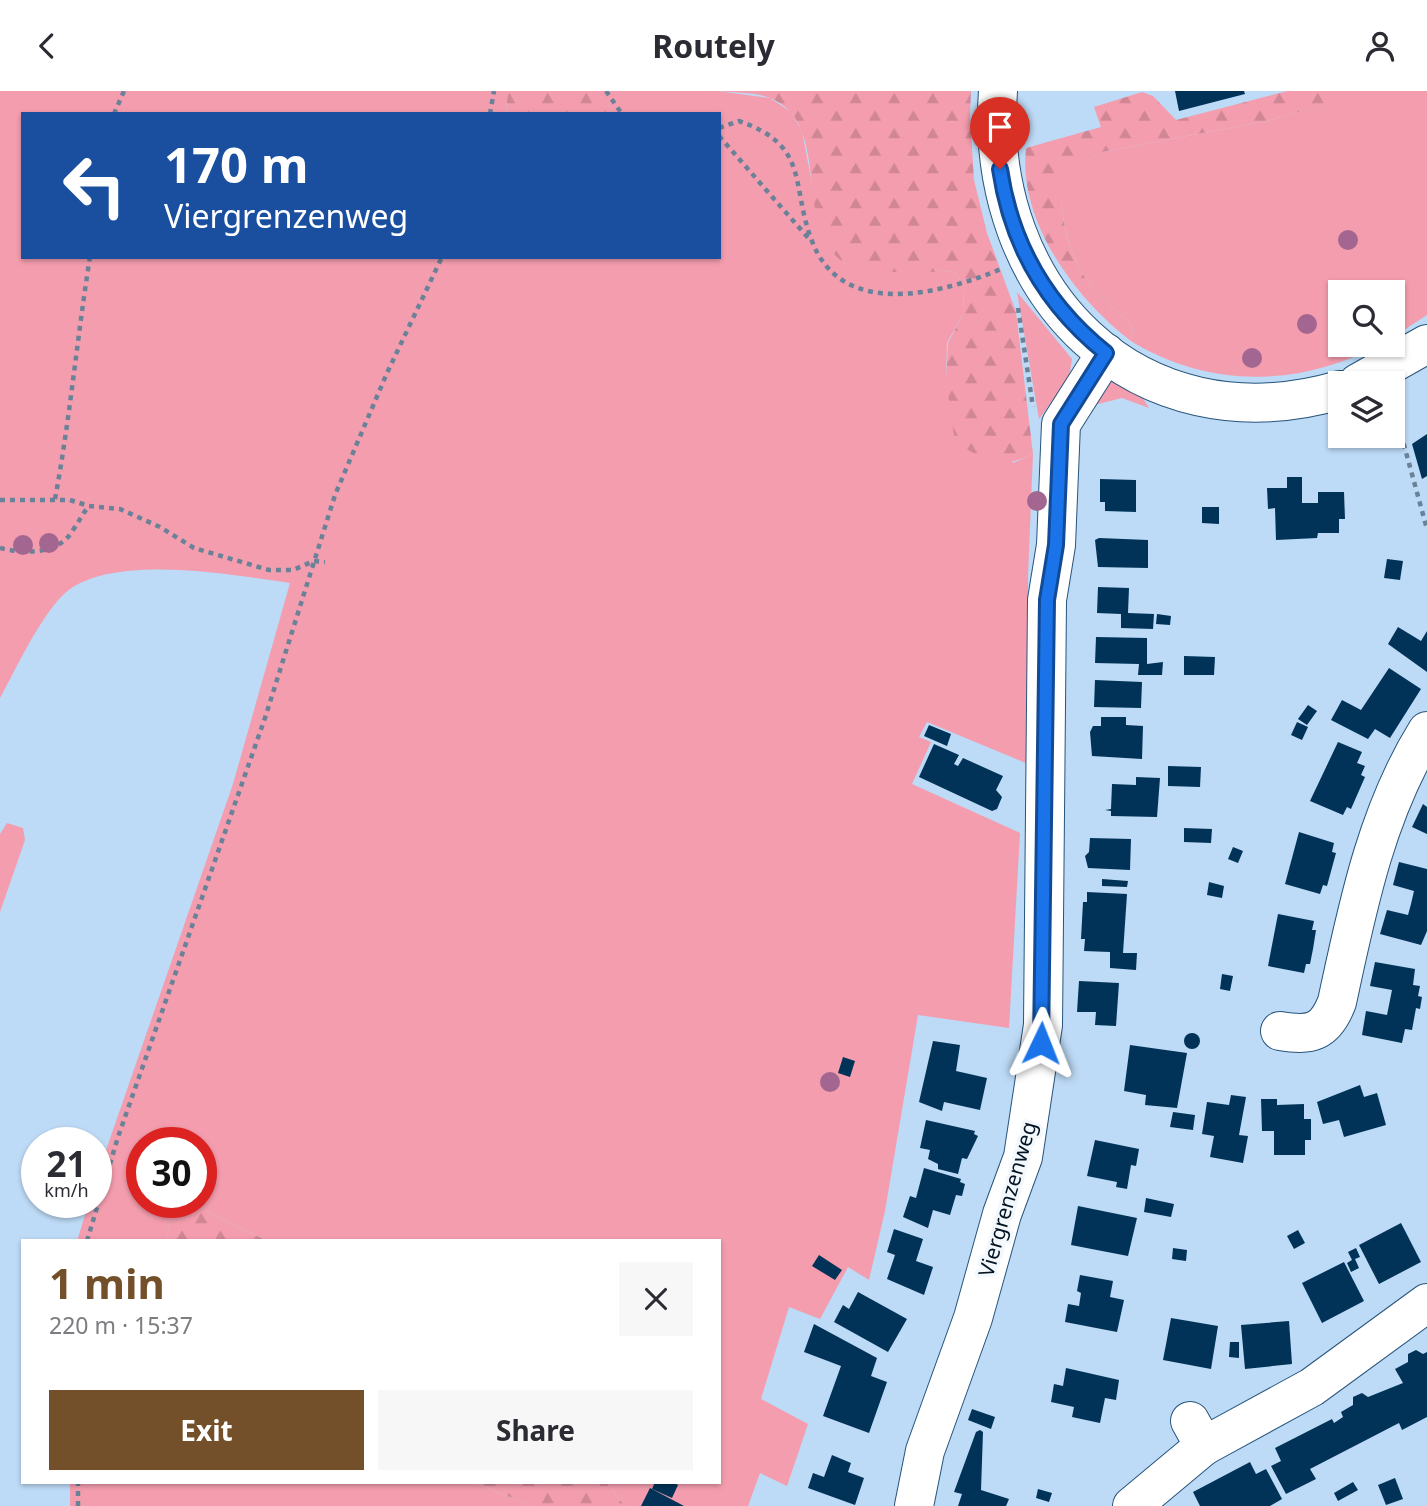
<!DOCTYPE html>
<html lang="en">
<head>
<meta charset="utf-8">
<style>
  :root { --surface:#fff; --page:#f7f7f7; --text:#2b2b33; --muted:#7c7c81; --accent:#74502a }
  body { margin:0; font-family:"Noto Sans",sans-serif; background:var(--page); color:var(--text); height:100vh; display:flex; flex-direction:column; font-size:26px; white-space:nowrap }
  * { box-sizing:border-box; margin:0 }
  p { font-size:23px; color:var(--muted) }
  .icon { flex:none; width:38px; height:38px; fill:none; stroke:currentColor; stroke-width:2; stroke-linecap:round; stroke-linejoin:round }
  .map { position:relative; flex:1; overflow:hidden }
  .side { position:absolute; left:21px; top:1148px; width:700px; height:245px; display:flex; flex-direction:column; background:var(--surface); border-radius:0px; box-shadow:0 2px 5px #0004 }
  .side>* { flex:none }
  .hud { position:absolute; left:21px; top:21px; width:700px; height:147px; border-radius:0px; box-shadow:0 2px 5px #0004; background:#1a4fa0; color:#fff; overflow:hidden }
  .tools { position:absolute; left:1328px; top:189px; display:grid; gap:14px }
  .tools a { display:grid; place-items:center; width:77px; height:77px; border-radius:0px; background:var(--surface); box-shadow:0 2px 5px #0004; font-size:35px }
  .speed { position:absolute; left:21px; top:1036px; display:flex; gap:14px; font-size:35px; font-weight:700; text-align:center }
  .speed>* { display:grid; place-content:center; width:91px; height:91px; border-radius:50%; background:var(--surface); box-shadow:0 2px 5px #0004; line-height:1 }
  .speed small { font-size:18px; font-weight:400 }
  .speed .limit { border:10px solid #d22; background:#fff; color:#111 }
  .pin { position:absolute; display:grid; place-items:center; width:60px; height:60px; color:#fff; margin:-72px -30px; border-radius:50% 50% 50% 0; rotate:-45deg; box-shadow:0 0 7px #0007 }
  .pin .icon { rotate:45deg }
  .me { position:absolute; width:77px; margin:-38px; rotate:2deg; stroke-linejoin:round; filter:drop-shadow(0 0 5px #0008) }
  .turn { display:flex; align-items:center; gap:24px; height:147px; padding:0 28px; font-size:32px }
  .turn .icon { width:91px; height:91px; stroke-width:2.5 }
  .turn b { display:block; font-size:49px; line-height:60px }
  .round { display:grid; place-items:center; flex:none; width:74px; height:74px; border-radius:0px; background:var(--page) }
  .head { display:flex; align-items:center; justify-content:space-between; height:119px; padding:0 28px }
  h1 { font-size:42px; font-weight:700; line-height:52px; color:var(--accent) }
  .primary-button { display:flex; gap:14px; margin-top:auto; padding:14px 28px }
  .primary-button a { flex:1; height:80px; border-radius:0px; background:var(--accent); color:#fff; font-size:28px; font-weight:700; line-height:80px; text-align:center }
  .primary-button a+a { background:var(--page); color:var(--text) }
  header { display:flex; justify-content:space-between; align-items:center; height:91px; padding:0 28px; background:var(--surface); font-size:32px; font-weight:700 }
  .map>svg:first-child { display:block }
</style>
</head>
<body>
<header><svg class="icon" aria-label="back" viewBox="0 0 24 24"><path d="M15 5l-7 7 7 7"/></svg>Routely<svg class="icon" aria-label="person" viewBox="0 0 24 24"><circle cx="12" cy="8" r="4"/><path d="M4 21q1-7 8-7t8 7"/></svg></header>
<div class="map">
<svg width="1427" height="1415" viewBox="0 0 1427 1415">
  <defs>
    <pattern id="forest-firs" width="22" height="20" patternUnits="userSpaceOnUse" patternTransform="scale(1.75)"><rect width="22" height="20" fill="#f49dae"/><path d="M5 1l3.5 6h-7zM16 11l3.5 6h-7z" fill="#d08695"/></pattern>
  </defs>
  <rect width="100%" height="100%" fill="#bddaf6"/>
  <g fill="#f49dae">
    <path d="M0,0H508L506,19L510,23H23V166H719V23H606V2L612,0H717L770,7L791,21L802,40L821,140L844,172L864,177L954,181L964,193L963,223L947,252L946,288L1013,372L1033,363L1028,485V673L927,631L919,646L931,651L912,693L1020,742L1009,937L918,924L885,1120L869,1189L848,1176L820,1228L789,1216L761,1308L808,1333L787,1395L760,1382L748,1415H625L606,1391H719V1150H267L189,1111H201V1052H142V1111H176L165,1150H77L89,1111H96V1088L233,693L290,492C233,484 104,460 61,506C37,532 17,576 0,607Z"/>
    <path d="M1342,0H1427V224L1393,246V201H1340V254H1379C1300,296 1209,298 1131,250L1133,236C1120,221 1102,209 1090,194C1066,162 1062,125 1059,86L1102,61L1267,30L1337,10Z"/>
    <path d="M1017,201L1072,268L1069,287L1039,328Z"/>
    <path d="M1108,289L1139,301L1149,317L1122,307L1098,313L1087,306Z"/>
    <path d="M7,732L23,737L25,749L0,821V743Z"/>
    <path d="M70,1391H474L531,1415H70Z"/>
  </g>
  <g fill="url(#forest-firs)">
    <path d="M508,0H612L606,2V23H510L506,19Z"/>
    <path d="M717,0H971L970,24L974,89L987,142L1016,221L1033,363C997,380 988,369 955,352L946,288L948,252L963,223L964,193L954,181C928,180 863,185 843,171C792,135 833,32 770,7C756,1 733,2 717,0Z"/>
    <path d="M1287,0H1342L1338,10L1267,30L1102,61L1060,86C1061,124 1066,162 1090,194C1102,209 1120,221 1133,236L1131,250C1076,208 1018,131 1026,57L1101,36L1094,16L1142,1L1153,5L1176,29Z"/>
    <path d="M176,1111H189L267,1150H165Z"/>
    <path d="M474,1391H606L625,1415H531Z"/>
  </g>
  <g fill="#003357">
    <path d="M1175,0H1244L1245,3L1179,20Z"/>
    <path d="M1427,343V385L1422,388L1412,353Z"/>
    <path d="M1287,386H1302V412H1318V401H1344L1345,428H1339V442H1318L1317,447L1276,449L1275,417L1268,418L1267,397H1287Z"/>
    <path d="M1100,388L1136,389V421L1105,420V411H1100Z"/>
    <path d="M1202,416H1219V433L1202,432Z"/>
    <path d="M1099,447L1148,449V477L1098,476L1095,449Z"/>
    <path d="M1387,468L1403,470L1400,489L1384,487Z"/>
    <path d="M1098,496L1129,497L1128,522L1154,523L1153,538L1121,537V523L1097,522Z"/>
    <path d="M1157,523L1171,525L1170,534L1156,533Z"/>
    <path d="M1398,536L1421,550L1427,540V581L1388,553Z"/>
    <path d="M1096,546L1147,547V573L1163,571L1162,584H1138L1139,573L1095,572Z"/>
    <path d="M1184,565L1215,566L1214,584H1184Z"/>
    <path d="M1389,577L1421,598L1390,647L1375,638L1368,648L1331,629L1342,609L1361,619Z"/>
    <path d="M1095,589L1142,591L1141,617L1094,616Z"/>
    <path d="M1308,614L1317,620L1307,634L1298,628Z"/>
    <path d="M1101,626H1126V634L1143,635L1142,668L1092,665L1090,641L1093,635H1101Z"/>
    <path d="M1297,631L1308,636L1302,649L1291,644Z"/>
    <path d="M929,634L951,643L947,655L924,645Z"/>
    <path d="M1338,651L1362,661L1357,672L1365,675L1361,684L1365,686L1351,718L1347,716L1343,724L1310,710Z"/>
    <path d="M934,653L959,664L954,673L958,675L963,667L1003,685L996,699L1002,706L997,718L992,720L919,686Z"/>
    <path d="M1168,675L1201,676L1200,696L1168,695Z"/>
    <path d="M1136,686L1160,687L1157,726L1111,725V720L1105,719L1111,718L1112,693L1136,694Z"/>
    <path d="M1423,713L1427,716V743L1412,736Z"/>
    <path d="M1184,737L1212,738L1211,752L1184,751Z"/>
    <path d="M1299,741L1334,752L1332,761L1336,762L1327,795L1323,794L1320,803L1285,793Z"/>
    <path d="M1090,747L1131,748L1130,779L1088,777L1085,765L1089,761Z"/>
    <path d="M1233,756L1243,760L1238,772L1228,768Z"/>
    <path d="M1399,771L1427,778V840L1421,854L1380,843L1387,819L1408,824L1411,813L1414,800L1393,794Z"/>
    <path d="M1102,788L1128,790L1127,796L1102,795Z"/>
    <path d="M1209,791L1224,795L1222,807L1207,804Z"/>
    <path d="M1087,801L1127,803L1123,862H1137L1136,879L1110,877V861L1084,860L1085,848H1081L1083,811H1087Z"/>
    <path d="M1278,823L1314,830L1312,839H1316L1313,858L1310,873H1306L1304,882L1268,875Z"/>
    <path d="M1375,871L1415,878L1413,894L1420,895L1418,905L1422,906L1420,918L1416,917L1412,939L1405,938L1402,952L1362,944L1366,920L1387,924L1392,899L1370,895Z"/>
    <path d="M1222,883L1233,885L1230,900L1220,898Z"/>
    <path d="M1079,890L1119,892L1116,935L1095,934L1096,921H1077Z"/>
    <circle cx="1192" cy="950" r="8"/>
    <path d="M933,950L960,954L956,980L987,987L980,1019L944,1011L942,1020L919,1011Z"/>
    <path d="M1130,954L1187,962L1177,1017L1145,1014L1146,1004L1124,1000Z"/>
    <path d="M843,966L855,970L850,986L838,982Z"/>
    <path d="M1360,994L1364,1006L1377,1002L1386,1034L1344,1046L1339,1029L1323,1033L1317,1011Z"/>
    <path d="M1231,1004L1246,1006L1239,1044L1248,1045L1243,1072L1210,1066L1214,1045L1202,1043L1207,1011L1229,1014Z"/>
    <path d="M1261,1008H1277V1014L1304,1013V1028H1311V1049H1305V1064H1274V1040H1262Z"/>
    <path d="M1173,1021L1195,1024L1193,1039L1170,1036Z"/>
    <path d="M926,1029L975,1040L974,1043L978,1045L967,1068L962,1067L958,1083L938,1078V1073L928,1068L930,1059L920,1057Z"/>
    <path d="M1095,1049L1139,1058L1136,1075L1131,1074L1127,1098L1116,1096L1117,1091L1087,1085Z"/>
    <path d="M924,1077L961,1088L960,1091L965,1093L962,1105L956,1104L950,1124L933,1119L928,1137L903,1126L910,1105L916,1107Z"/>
    <path d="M1146,1107L1174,1113L1171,1126L1144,1121Z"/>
    <path d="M1078,1115L1137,1127L1128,1165L1071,1154Z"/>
    <path d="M1401,1132L1421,1171L1379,1193L1359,1154Z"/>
    <path d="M894,1138L923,1148L916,1170L933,1176L924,1204L887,1188L895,1164L887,1161Z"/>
    <path d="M1298,1139L1305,1152L1294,1158L1287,1145Z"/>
    <path d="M1173,1157L1187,1159L1186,1170L1172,1168Z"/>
    <path d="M1356,1157L1360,1166L1355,1168L1359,1177L1351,1181L1347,1172L1352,1169L1348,1161Z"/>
    <path d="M819,1164L842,1179L835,1189L812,1175Z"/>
    <path d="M1344,1171L1364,1210L1322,1232L1302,1192Z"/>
    <path d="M1080,1184L1113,1190L1110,1206L1124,1209L1117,1241L1065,1231L1068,1213L1079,1215L1081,1202L1077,1200Z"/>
    <path d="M858,1201L907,1228L888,1261L834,1231L843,1214L849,1218Z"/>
    <path d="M1171,1227L1218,1235L1211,1278L1163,1269Z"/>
    <path d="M1289,1230L1292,1273L1245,1278L1241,1234Z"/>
    <path d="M814,1233L877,1267L871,1285L887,1291L869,1342L823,1325L841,1275L804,1261Z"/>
    <path d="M1230,1251H1239V1267L1229,1266Z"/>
    <path d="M1416,1259L1423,1263L1427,1261V1326L1402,1339L1399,1332L1310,1378L1316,1388L1286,1403L1271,1375L1281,1370L1275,1357L1332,1328L1334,1332L1343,1326L1341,1321L1353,1314V1306L1362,1302L1368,1306L1403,1292L1395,1278L1408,1271V1263Z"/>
    <path d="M1066,1277L1119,1289L1116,1309L1105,1307L1100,1332L1072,1326L1074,1316L1051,1311L1054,1293L1063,1295Z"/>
    <path d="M972,1318L995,1326L991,1338L968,1329Z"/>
    <path d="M980,1339L983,1341L981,1399L1009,1408L1006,1415H958L962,1403L954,1401L976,1341Z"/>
    <path d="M832,1364L851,1372L848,1381L864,1387L855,1414L808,1397L813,1382L824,1386Z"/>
    <path d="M1250,1371L1256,1383L1266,1378L1282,1408L1270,1415H1200L1193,1401Z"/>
    <path d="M1395,1387L1403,1408L1386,1414L1378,1394Z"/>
    <path d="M655,1391H673L678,1394L672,1407L652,1398Z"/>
    <path d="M1353,1391L1358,1399L1338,1410L1334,1402Z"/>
    <path d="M650,1397L652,1398L684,1415H641Z"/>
    <path d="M1038,1398L1052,1402L1049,1411L1036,1407Z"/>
  </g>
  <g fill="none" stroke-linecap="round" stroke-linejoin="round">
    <defs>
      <g id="minor">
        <path d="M998,0C983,201 1137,358 1340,299"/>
        <path d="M1358,292L1427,253"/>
        <path d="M1280,940C1311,945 1325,942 1337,911C1357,818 1376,722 1427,640"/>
        <path d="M1190,1330L1204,1355L1312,1296L1427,1212"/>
        <path d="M914,1415L925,1360L973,1227L1002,1123L1023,1066L1043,934L1047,509L1056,454L1061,333L1106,262"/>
        <path d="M1132,1415L1204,1355"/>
      </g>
    </defs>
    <use href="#minor" stroke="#27557c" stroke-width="40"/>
    <g stroke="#6a8298" stroke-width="4.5" stroke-dasharray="5 5" stroke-linecap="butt">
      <path d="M606,0L622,23"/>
      <path d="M114,23L124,0"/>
      <path d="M490,23L494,0"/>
      <path d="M719,37L739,30C811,55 790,94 812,150C842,230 943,202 1001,178"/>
      <path d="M719,45L810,149"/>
      <path d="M1018,217L1033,316"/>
      <path d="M1393,314L1427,438"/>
      <path d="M55,408C70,328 77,247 90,166"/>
      <path d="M0,409H70L89,415L120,418L160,436L194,457L269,479H293L314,470L325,471"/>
      <path d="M0,457C24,463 59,464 73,439C79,431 82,423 89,415"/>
      <path d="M87,1150L118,1046L265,627L335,404L387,282L442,166"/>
      <path d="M78,1415V1391"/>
    </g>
    <use href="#minor" stroke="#fff" stroke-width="38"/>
  </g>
  <g fill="#a36691">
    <circle cx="1348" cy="149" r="10"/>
    <circle cx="1307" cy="233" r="10"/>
    <circle cx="1252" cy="267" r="10"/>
    <circle cx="1037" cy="410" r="10"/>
    <circle cx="49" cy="452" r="10"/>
    <circle cx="23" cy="454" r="10"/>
    <circle cx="830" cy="991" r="10"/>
  </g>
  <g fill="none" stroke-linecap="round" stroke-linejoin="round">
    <defs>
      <path id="route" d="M1000,78C1011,153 1047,215 1106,262L1061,333L1056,454L1047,509L1041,952"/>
    </defs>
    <use href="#route" stroke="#114b97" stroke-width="18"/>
    <use href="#route" stroke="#1a73e8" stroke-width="12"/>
  </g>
  <g text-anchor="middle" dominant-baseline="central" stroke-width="7" stroke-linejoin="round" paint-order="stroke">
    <g font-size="21" fill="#031423" stroke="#f3f8fd">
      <text transform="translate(1007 1108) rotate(-74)">Viergrenzenweg</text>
    </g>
  </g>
</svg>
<div class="tools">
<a><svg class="icon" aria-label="search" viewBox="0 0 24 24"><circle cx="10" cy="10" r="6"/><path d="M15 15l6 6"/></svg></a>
<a><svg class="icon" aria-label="layers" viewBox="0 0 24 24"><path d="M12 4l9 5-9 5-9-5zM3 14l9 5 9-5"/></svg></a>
</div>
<div class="speed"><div>21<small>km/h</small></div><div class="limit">30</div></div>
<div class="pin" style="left:1000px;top:78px;background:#d93025"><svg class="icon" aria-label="arrive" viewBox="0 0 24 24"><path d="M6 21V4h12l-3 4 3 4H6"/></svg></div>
<svg class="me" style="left:1041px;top:952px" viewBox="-20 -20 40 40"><path d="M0-17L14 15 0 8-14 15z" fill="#1a73e8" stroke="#fff" stroke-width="4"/></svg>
<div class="hud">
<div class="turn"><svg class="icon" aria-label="left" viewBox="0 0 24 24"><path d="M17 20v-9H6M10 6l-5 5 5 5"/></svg><div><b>170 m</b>Viergrenzenweg</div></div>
</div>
<section class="side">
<div class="head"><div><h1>1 min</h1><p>220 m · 15:37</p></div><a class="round"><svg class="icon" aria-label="close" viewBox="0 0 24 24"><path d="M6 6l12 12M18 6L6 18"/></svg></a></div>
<div class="primary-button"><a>Exit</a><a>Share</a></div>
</section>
</div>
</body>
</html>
